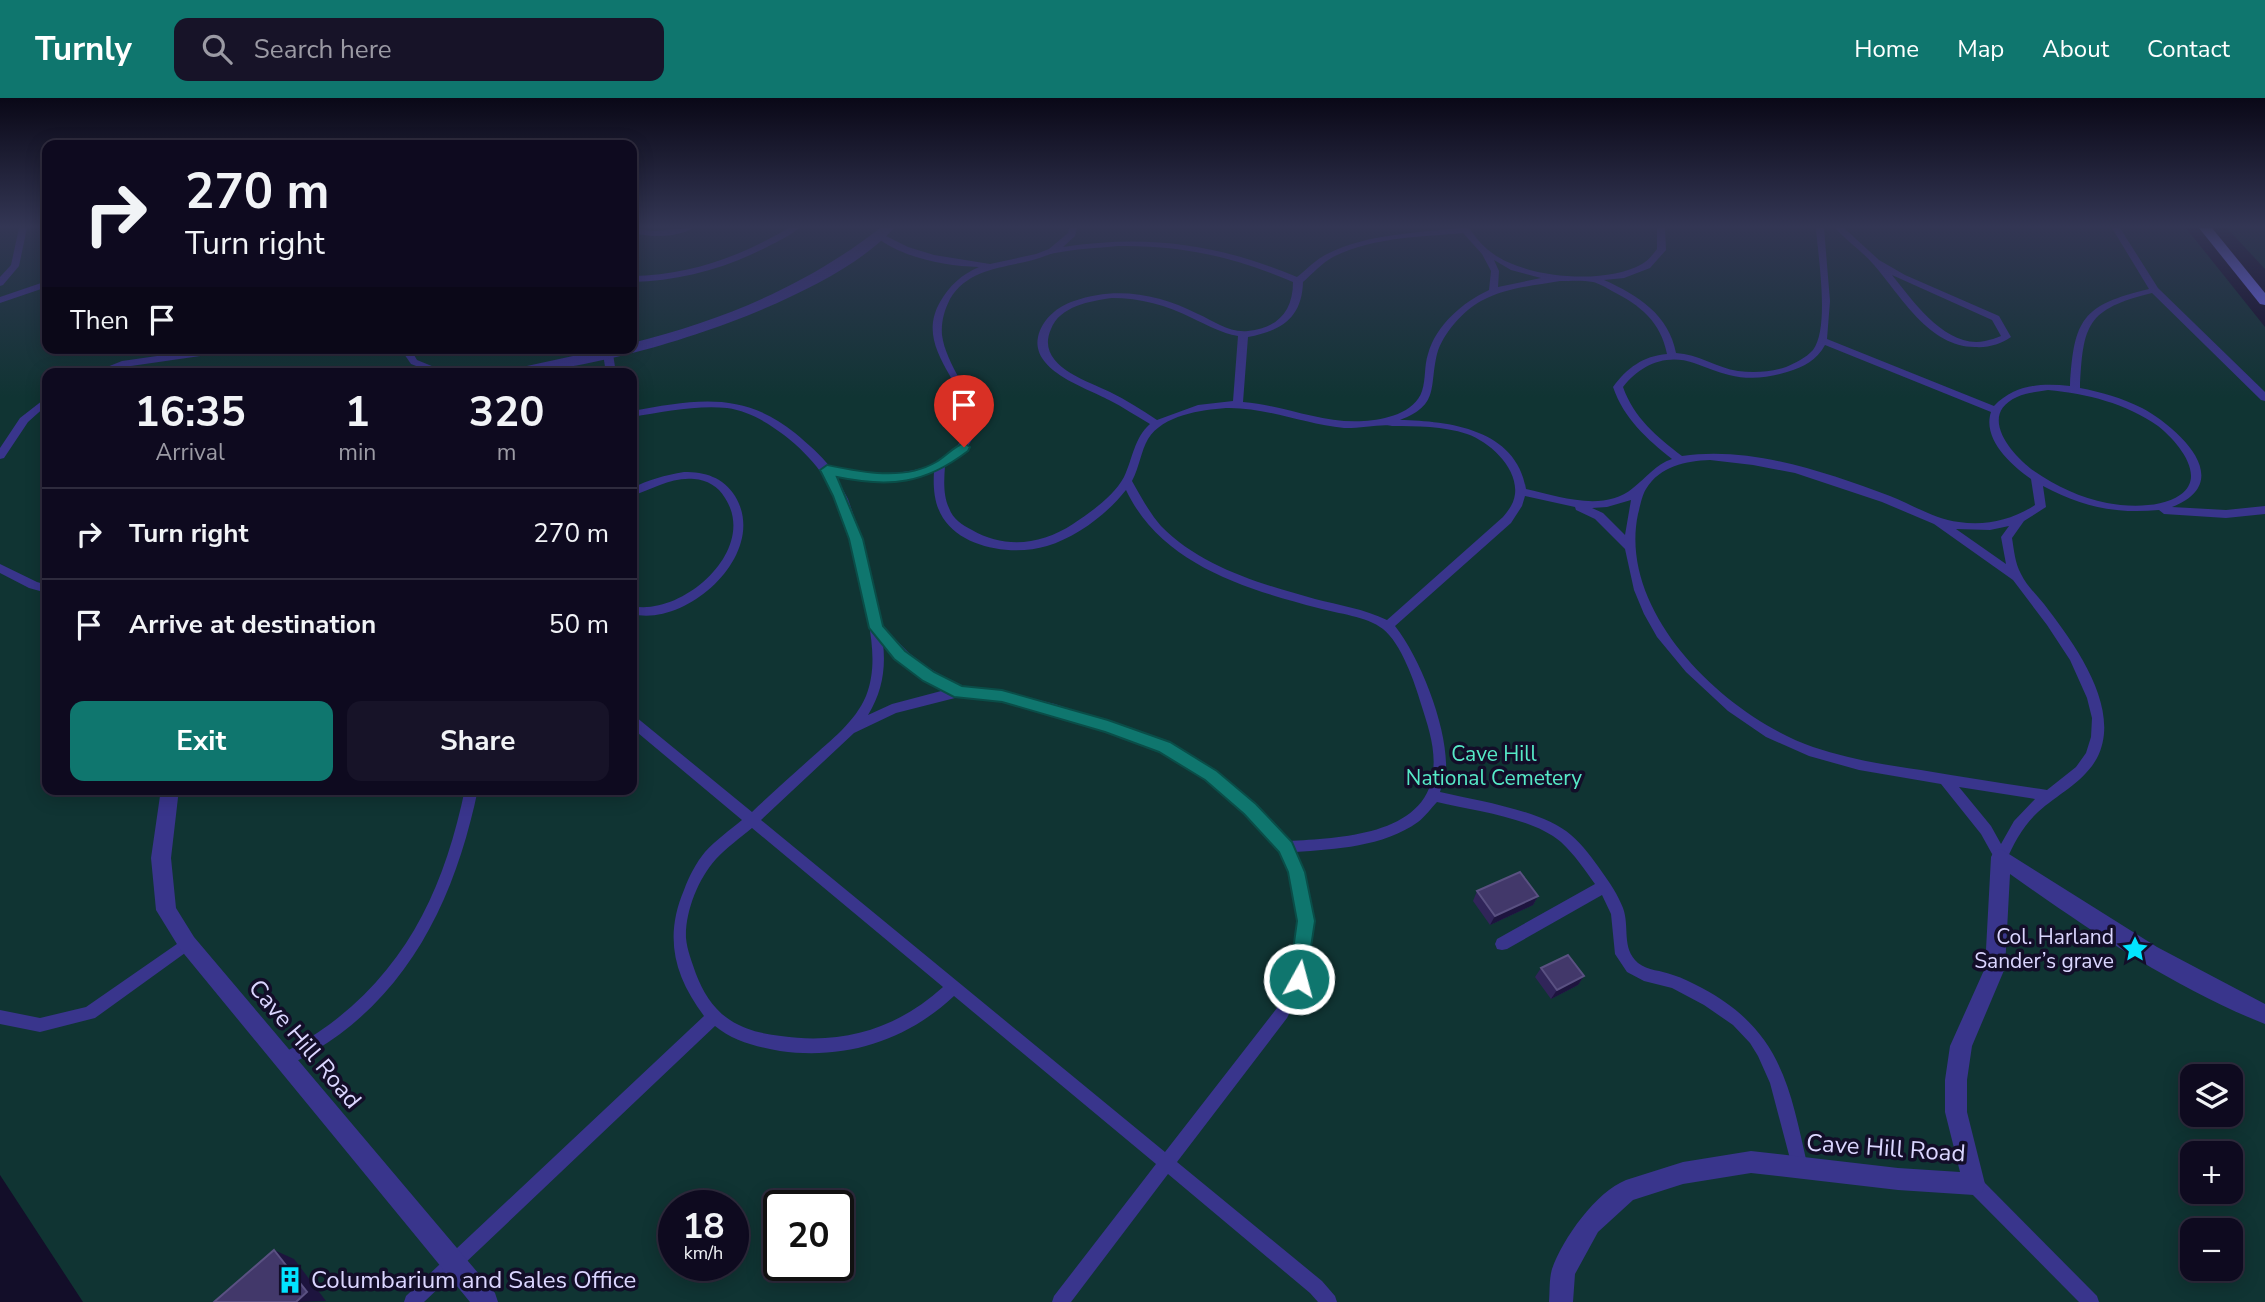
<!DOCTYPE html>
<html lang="en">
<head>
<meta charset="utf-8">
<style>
  :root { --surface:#0e0a1f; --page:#171328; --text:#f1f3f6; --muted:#9b9aa4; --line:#2e2b3d; --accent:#0f766e }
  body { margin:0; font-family:"Nunito Sans",sans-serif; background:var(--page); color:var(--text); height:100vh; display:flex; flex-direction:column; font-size:26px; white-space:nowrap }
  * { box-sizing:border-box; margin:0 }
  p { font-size:23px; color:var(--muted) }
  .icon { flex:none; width:38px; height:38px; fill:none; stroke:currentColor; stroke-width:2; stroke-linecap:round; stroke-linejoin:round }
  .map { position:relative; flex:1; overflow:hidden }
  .drawer { position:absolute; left:42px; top:270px; width:595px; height:427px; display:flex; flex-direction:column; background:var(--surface); border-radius:14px; box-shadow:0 4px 18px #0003,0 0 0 2px var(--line) }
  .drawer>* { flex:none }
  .hud { position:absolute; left:42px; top:42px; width:595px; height:214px; border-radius:14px; box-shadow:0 4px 18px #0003,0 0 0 2px var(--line); background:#0e0a1f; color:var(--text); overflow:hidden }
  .controls { position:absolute; left:2180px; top:966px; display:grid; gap:14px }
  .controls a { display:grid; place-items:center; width:63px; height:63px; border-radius:14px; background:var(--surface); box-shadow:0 4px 18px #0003,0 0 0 2px var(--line); font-size:35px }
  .speed { position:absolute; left:658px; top:1092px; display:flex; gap:14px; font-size:35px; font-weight:700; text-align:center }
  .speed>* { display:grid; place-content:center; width:91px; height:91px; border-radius:50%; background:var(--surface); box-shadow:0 4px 18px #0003,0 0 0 2px var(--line); line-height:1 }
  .speed small { font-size:18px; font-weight:400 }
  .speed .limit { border:4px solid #111; border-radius:10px; background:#fff; color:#111 }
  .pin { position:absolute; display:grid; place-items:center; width:60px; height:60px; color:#fff; margin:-72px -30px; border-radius:50% 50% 50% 0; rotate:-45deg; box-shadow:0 0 7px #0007 }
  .pin .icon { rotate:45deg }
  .me { position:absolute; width:77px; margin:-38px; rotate:7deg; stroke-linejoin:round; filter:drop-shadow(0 0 5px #0008) }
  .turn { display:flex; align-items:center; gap:24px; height:147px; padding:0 28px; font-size:32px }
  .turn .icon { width:91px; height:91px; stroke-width:2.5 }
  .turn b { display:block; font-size:49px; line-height:60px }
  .then { display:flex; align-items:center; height:66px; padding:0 28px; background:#0003; gap:14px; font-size:26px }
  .eta { display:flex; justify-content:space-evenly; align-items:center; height:119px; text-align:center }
  .eta b { font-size:42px; font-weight:700; line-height:49px }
  .button { display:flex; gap:14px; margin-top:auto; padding:14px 28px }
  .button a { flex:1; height:80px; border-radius:14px; background:var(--accent); color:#fff; font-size:28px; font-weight:700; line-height:80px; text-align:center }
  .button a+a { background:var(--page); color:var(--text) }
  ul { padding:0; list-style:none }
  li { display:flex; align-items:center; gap:21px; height:91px; padding:0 28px; border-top:2px solid var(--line) }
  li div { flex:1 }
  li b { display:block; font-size:26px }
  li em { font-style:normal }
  header { display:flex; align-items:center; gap:42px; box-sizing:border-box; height:98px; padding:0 35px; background:var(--accent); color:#fff }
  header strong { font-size:33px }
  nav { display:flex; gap:38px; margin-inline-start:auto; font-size:24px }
  .search { width:490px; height:63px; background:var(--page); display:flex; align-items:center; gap:18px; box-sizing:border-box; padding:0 24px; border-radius:14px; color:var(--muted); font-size:26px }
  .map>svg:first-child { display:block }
</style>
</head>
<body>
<header>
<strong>Turnly</strong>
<div class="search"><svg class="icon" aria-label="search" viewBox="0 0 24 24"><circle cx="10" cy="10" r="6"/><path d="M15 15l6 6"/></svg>Search here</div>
<nav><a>Home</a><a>Map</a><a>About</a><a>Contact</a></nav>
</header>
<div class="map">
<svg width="2265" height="1204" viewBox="0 0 2265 1204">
  <rect width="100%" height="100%" fill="#130e29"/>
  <g fill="#103433" fill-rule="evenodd">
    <path d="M0,130H47V250H632V130H2186L2265,229V1204H83L0,1077ZM47,275H632V691H47ZM2193,978H2231V1017H2193ZM2193,1055H2231V1094H2193ZM674,1108H733V1167H674ZM779,1108H838V1167H779ZM2193,1132H2231V1171H2193Z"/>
    <path d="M2227,130H2265V171Z"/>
  </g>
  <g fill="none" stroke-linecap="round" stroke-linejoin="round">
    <g fill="#39358c" fill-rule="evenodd">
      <path d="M19,130H27L19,168L3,187L0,188V179L11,167Z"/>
      <path d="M632,130L653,133L693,130C676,140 651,139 632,135Z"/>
      <path d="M789,130H799C790,138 778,143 767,149C724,171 679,183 632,184V178C690,177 739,159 789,130Z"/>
      <path d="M1069,130H1077L1075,138L1063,149C1148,136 1218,146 1297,179C1306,172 1316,161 1327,156C1367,136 1415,135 1459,130H1469C1474,137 1480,145 1487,151C1519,180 1604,188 1642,166C1648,163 1653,156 1657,151V130H1665L1666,152L1650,170L1624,180L1604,182C1638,197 1669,217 1676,255C1698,256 1717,270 1738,273C1754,275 1771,274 1786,269C1795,265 1806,260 1813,252C1830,229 1818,159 1816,130H1824L1830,203L1827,241L1994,308C2015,286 2042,285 2070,288C2074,221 2082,207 2149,191L2112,130H2120L2158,190L2265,294V303L2261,302L2152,195C2087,211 2083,226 2080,290C2101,294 2122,300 2142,310C2177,329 2238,383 2172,409L2226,412L2265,408V416L2226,420L2164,416L2159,412C2115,416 2082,409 2043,388L2046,409L2024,423L2012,440C2014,452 2015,465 2021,476C2026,487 2036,496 2044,506C2073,544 2123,610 2097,660C2084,684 2058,696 2038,714C2023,728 2014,745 2006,763L2001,765L1996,763L1981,736L1941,686L1859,672L1809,658L1766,639L1728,613L1686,574L1657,539L1644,516L1634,492L1625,451L1595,421L1576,412L1575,409L1525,398L1522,408L1511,425L1395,528C1421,561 1448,631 1446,672C1446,679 1442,687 1440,694C1478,703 1542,712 1571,737C1583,747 1593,761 1602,774C1610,785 1618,797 1623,810C1630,829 1621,850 1638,865C1648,873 1661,872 1673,877C1683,880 1692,885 1702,890C1781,932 1790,989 1808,1070L1806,1076L1800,1078L1794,1076L1770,985L1758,958L1750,945L1733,927L1704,907L1672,890L1644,883L1627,874L1615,856L1611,816L1602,797L1507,851L1502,852L1497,851L1495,846L1497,841L1595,786C1585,772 1574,756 1561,744C1531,719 1474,713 1437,704C1431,710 1425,719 1418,724C1383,749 1336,751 1295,754L1303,774L1313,823L1306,882L1287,920L1177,1064L1322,1183L1335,1198L1337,1204H1318L1310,1195L1168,1076L1071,1204H1052L1054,1198L1156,1066L954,898C906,943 845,962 780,953C757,949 733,943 715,928L424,1204H404L406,1198L704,918C674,878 664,839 684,792C689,778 696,765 705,754C716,742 730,732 742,722L632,630V618L636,619L752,714C771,696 791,678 810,661C831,642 855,624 866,598C880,563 868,522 861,488C846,422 840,381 784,337C767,324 748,313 727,310C696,307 663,314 632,319V313C694,302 742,292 795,335C808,346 820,356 830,369C871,377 926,383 957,348C962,342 968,333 968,324C965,282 914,250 940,204C950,187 961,177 979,169C945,168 902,160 875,138L882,136L908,149L934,157L990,166L1036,156L1049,151L1068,135ZM1463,135L1482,156L1491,173L1489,192C1463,204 1436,227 1428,256C1424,268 1426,281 1422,293C1415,315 1384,322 1364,323C1322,326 1284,307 1243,304L1248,239C1281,233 1302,220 1303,184C1312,176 1322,165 1333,159C1372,139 1421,139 1463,135ZM1118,148C1183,147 1234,159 1293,184C1293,214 1277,230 1248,233C1229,235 1214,223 1198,216C1159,196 1116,188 1074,203C1058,208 1042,221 1038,239C1031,273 1087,290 1109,302C1123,309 1136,318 1150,326C1134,340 1133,360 1124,379C1114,398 1091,414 1073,426C1041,447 1005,451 972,432C962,427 953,421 949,410C943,397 944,382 945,368C962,357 973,346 978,326C972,294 946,267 942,237C941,224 944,213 950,201C967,172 1000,170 1029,163C1038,161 1046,157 1055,155C1075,151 1097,150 1118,148ZM1494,162L1511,172L1541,180L1498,189L1499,173ZM1560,183C1570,183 1583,182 1593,184C1598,185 1607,190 1612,193C1640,207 1661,224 1667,256C1643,258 1627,270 1613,289C1624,321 1647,341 1672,361C1656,366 1646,380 1633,390C1603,415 1559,398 1526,391C1516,331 1449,323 1400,322C1440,307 1429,289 1437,256C1443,235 1463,213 1481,203C1507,189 1533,188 1560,183ZM1112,200C1140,200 1167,207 1192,220C1207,227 1221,235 1238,238L1233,303L1198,307L1157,322C1142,312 1126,302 1110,294C1085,282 1035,267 1051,231C1060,208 1090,203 1112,200ZM1825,247L1991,314C1982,341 2011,367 2031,381L2035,407C2012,422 1986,428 1959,424C1934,421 1913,407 1890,398C1825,374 1752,348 1682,358C1657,339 1634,320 1623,289C1640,267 1666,255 1694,265C1706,269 1717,274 1729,277C1749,282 1768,280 1787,274C1804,269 1817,262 1825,247ZM2048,292C2088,296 2125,305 2158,328C2176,342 2208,378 2180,397C2162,410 2128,409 2107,405C2081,400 2056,388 2034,373C2012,357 1977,317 2017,299C2027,294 2038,294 2048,292ZM1226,310C1266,309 1304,326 1344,330C1356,331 1385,325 1392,328C1417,328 1443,328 1467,336C1490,344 1518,370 1515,396C1514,405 1509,412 1503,419L1387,522C1364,511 1339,507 1315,501C1261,486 1201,469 1161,428C1149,414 1141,399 1132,383C1139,370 1141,353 1148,341C1163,317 1201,312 1226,310ZM1710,362L1753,367L1795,375L1882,404L1934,426L2013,482L2047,527L2070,562L2087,600L2092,620L2091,639L2086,655L2076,669L2047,692C2005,686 1963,679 1921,672C1885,667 1848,661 1813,649C1727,619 1617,516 1638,416C1640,409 1642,397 1646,391C1660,368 1686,363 1710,362ZM934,373C933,389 934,406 943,420C963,451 1014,458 1047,448C1077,439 1107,416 1126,392C1161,466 1245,491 1318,510C1339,516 1366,518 1383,531C1401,545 1415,585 1421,606C1428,628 1436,651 1433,674C1426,738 1338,740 1289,743L1255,707L1216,674L1169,645L1055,606L1002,593L961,589L929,570L909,555L881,527L858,430L848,401L835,377C868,383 903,386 934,373ZM1631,402L1625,437L1603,415L1592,410L1607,409ZM2009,428L2001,439L2006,466L1956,431L1990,432ZM883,545L910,569L945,592L892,606L868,617C882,594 886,571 883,545ZM959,599L1002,603L1054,616L1161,653L1206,682L1245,715L1281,752L1289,774L1299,823L1292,881L1277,910L1165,1054L761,722L854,635L896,615ZM1959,689L2035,701L2014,723L2001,746L1991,728ZM752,730L943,889C897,931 842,947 781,938C763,936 745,932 730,922C713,911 703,894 696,876C692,864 687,852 686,840C685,814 698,781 716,761C726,750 740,740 752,730Z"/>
      <path d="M1835,130H1844L1879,162L1905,177L1999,218L2011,239C2001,246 1988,250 1975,249C1929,249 1901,198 1874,167C1862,153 1847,143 1835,130ZM1892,177L1992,222L2001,238C1996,240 1990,242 1985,243C1946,251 1913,203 1892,177Z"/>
      <path d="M47,183V189L0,205V199Z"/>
      <path d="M213,250H240L235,253L124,269L107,275H92L122,263Z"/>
      <path d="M400,250H410L417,262L449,275H434L411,266Z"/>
      <path d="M608,253L613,256L616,275H606L603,256Z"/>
      <path d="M47,299V307L28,324L4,360L0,361V350L20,320Z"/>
      <path d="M684,374C705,374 723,379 735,398C770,455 687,530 632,516V508C682,519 759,452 725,400C718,388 707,382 694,381C671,379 653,391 632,398V390C648,382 665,377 684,374Z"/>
      <path d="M0,466L37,484L47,487V495L29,490L0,475Z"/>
      <path d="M465,691H478C458,787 420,876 340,936C324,948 307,957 290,967L285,969L280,967L277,962L280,957C297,947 314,938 330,926C410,866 445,786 465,691Z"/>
      <path d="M187,839L192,840L194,845L192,850L95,920L40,934L0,926V912L40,920L86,909Z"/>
      <path d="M1974,1078L1980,1080L2097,1198L2099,1204H2079L1968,1092L1966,1086L1968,1080Z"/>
    </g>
    <g fill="#39358c" fill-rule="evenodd">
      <path d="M880,130H894C828,205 605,275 506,275L513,271L610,250H632V245C723,222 806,188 880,130Z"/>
      <path d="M161,691H179L171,760L176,810L194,839L495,1195L498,1204H470L180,851L156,812L151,760Z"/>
      <path d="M2001,751L2157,849L2265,906V926C2174,890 2089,832 2010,776L2005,870L1972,948L1967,982V1014L1985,1086L1982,1094L1974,1097L1898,1092L1751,1075L1683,1086L1633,1102L1598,1134L1575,1176L1573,1204H1549C1550,1193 1549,1181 1552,1171C1563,1140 1596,1094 1626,1082L1683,1064L1751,1053L1898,1070L1960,1074L1945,1014V982L1950,948L1985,870L1991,759L1994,753Z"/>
    </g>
    <path fill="#726dff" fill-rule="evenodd" d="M2199,130H2212L2265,195V207L2260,206Z"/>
  </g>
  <g fill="#302559">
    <path d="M1477,793L1538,798L1533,807L1490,827L1473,803Z"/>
    <path d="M1541,870L1584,878L1578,887L1551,901L1535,879Z"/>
  </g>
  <g fill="#1d143e">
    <path d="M1538,798L1533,807L1490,827L1495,818Z"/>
    <path d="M1584,878L1578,887L1551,901L1557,892Z"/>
    <path d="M274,1152L294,1161L326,1203L296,1204Z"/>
  </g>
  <g fill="#42386a" stroke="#5a5182" stroke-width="2">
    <path d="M1520,774L1538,798L1495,818L1477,793Z"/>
    <path d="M1568,857L1584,878L1557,892L1541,870Z"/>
    <path d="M274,1152L307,1194L296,1204H214Z"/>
  </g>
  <linearGradient id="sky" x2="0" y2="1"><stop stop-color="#0a0817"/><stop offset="0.43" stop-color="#333654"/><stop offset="1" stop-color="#333654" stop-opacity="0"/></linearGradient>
  <rect width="2265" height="299" fill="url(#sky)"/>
  <path fill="#0f766e" stroke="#0a4d48" stroke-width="2" d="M964,345L970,349L968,353C925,386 890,390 837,379L863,441L883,528L905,553L934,574L962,588L1002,592L1108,622L1170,644L1217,673L1256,706L1292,744L1305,774L1315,823L1305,888L1299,890L1292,888L1289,881L1297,823L1288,774L1279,754L1244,716L1205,682L1159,654L1105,634L1002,604L954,599L923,583L894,561L869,530L849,441L833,398L820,372L827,367C861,374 904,383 936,364C946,358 953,349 964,345Z"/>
  <defs>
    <symbol id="sight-bare" viewBox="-9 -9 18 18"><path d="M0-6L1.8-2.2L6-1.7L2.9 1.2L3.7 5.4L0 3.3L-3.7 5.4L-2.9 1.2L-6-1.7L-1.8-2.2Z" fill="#02e4ff" stroke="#130e29" stroke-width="2.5" paint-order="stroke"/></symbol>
    <symbol id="building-bare" viewBox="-9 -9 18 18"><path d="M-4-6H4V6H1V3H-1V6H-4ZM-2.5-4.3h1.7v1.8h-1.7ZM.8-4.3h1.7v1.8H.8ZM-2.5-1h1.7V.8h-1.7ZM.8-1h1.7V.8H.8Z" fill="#02e4ff" stroke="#130e29" stroke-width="2.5" paint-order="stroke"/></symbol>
  </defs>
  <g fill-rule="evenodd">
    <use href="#sight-bare" x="2116" y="832" width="38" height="38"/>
    <use href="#building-bare" x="271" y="1163" width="38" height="38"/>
  </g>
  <g text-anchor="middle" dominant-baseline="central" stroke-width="7" stroke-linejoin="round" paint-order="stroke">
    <g font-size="21" fill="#56eac7" stroke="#130e29">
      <text x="1494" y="656">Cave Hill<tspan x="1494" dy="24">National Cemetery</tspan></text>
    </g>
    <g font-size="21" fill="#dbd6ff" stroke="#130e29" text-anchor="end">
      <text x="2114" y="839">Col. Harland<tspan x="2114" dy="24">Sander’s grave</tspan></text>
    </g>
    <g font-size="24" fill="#dbd6ff" stroke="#130e29">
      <text transform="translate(305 946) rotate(50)">Cave Hill Road</text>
      <text transform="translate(1886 1050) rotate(4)">Cave Hill Road</text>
    </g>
    <g font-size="24" fill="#dbd6ff" stroke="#130e29" text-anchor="start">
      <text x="311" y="1182">Columbarium and Sales Office</text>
    </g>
  </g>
</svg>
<div class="controls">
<a><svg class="icon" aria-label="layers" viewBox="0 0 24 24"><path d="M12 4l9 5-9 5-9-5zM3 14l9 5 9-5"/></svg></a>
<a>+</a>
<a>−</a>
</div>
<div class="speed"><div>18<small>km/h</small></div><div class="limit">20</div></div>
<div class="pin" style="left:964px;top:349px;background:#d93025"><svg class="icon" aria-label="arrive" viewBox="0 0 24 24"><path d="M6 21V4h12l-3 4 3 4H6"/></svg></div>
<svg class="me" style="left:1299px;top:881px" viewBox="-20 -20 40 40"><circle r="17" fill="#0f766e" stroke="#fff" stroke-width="3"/><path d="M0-11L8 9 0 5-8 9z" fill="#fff"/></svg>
<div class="hud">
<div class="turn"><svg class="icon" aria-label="right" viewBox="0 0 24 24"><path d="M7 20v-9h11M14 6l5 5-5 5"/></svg><div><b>270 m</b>Turn right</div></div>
<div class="then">Then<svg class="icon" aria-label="arrive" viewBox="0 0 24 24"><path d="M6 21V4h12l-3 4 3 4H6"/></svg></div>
</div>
<section class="drawer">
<div class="eta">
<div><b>16:35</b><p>Arrival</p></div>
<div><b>1</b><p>min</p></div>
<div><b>320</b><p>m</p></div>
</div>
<ul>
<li><svg class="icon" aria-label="right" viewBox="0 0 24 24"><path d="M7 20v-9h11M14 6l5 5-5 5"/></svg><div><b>Turn right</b></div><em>270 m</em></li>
<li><svg class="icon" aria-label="arrive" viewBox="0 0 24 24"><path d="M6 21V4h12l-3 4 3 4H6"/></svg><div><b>Arrive at destination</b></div><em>50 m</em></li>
</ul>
<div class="button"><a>Exit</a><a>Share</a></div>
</section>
</div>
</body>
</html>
